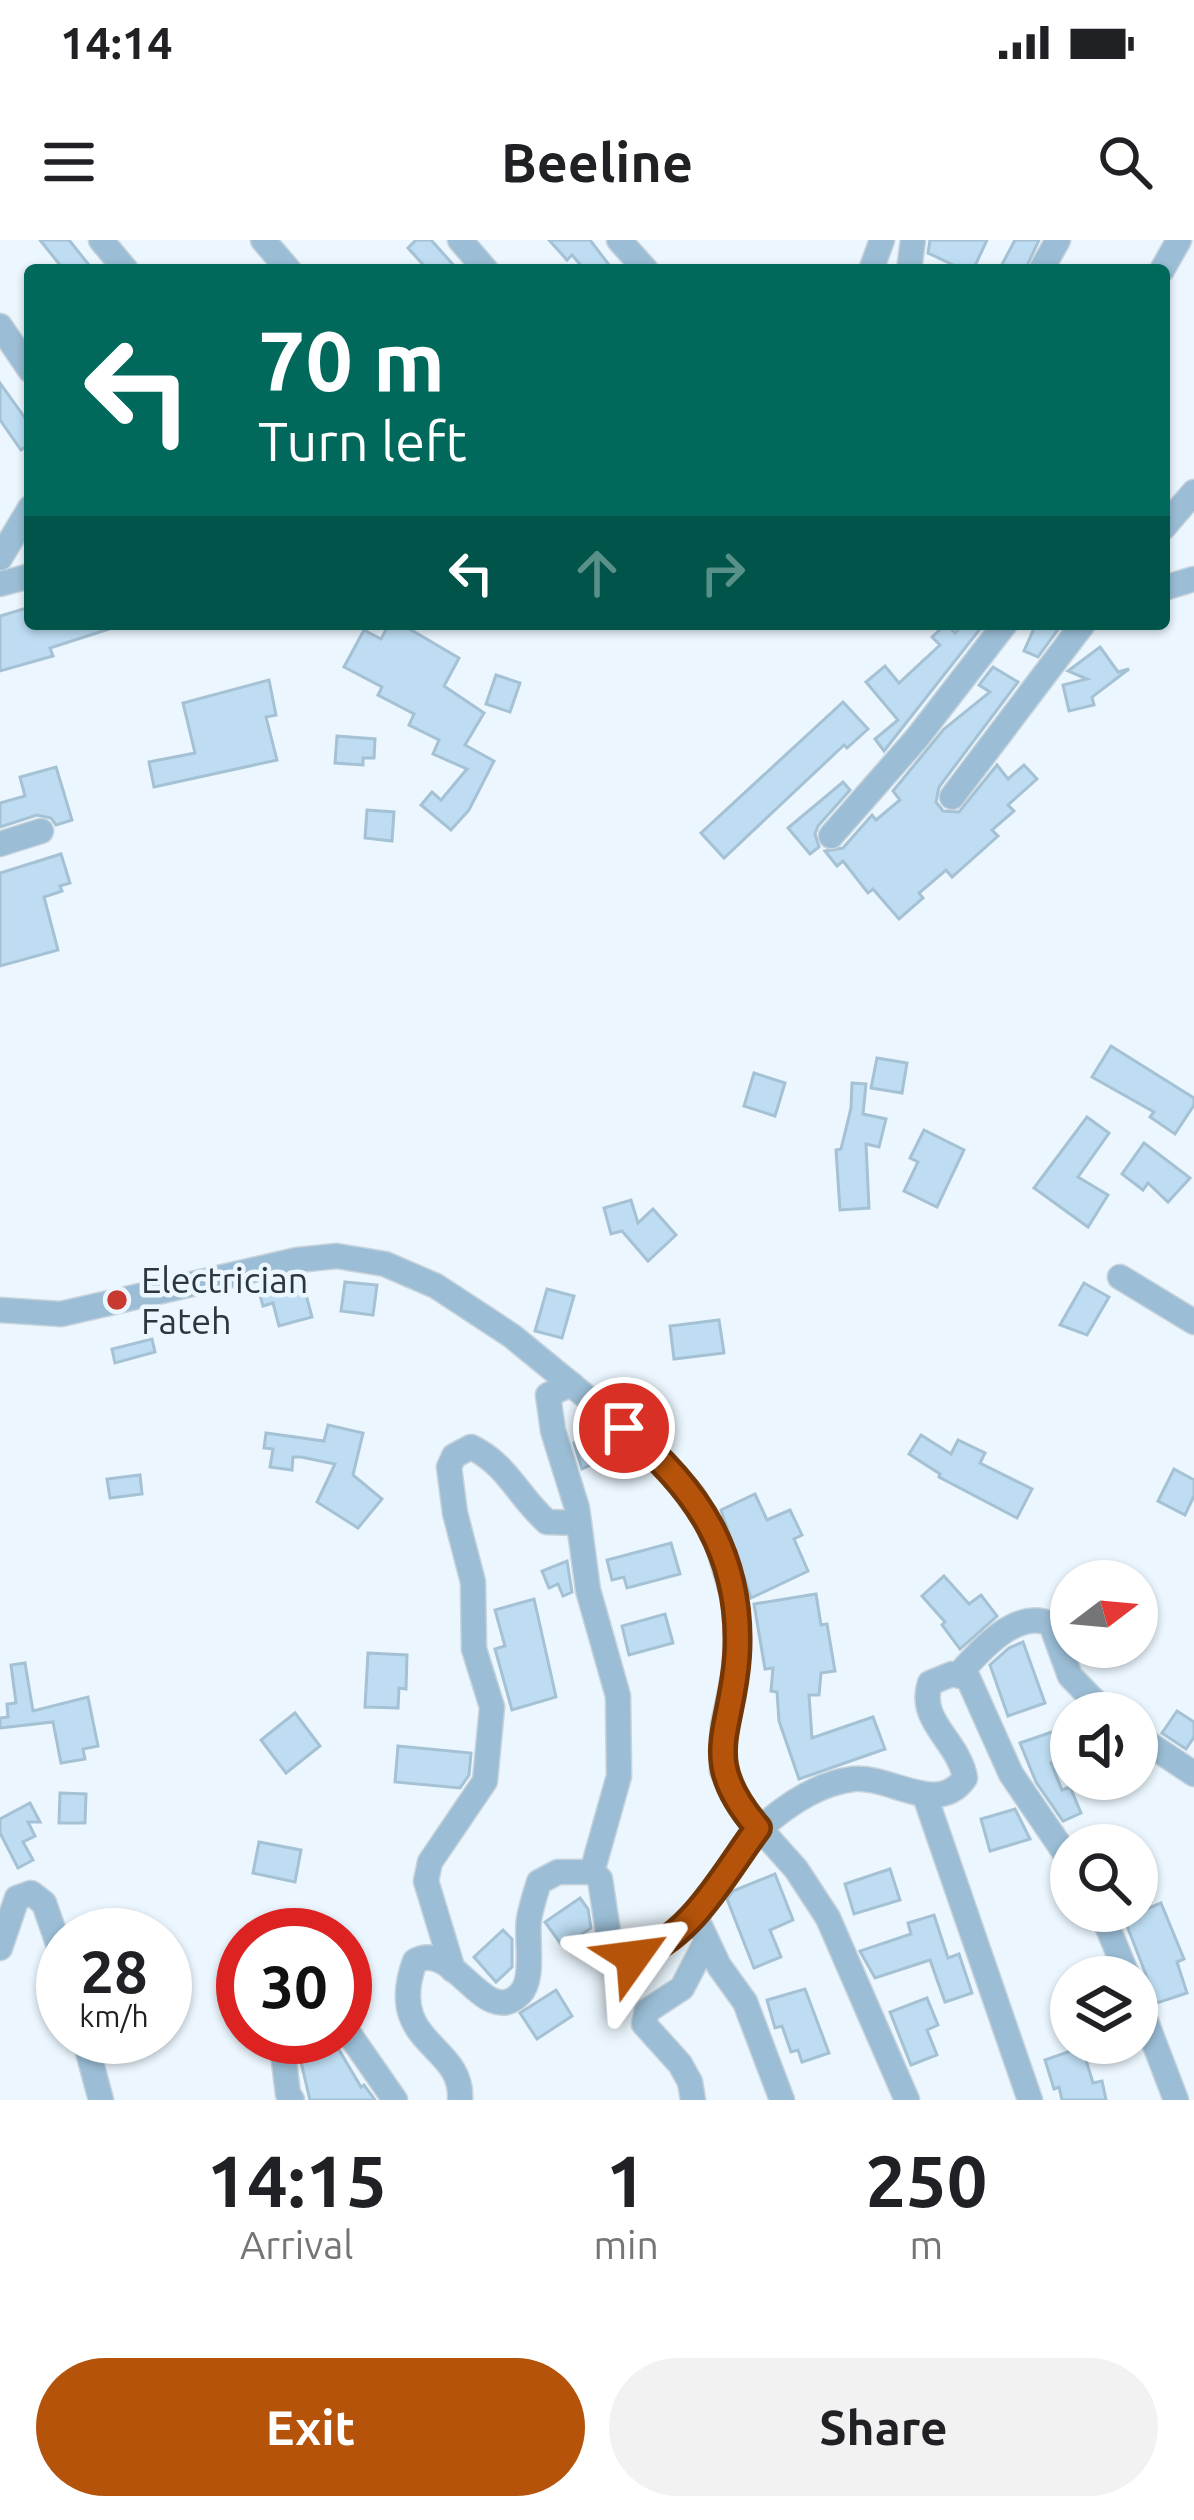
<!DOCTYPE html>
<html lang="en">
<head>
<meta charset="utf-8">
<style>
  :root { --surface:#fff; --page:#f2f2f2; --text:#202124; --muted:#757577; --accent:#b45309 }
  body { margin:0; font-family:Ubuntu,sans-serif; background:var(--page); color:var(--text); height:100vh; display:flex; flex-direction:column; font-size:45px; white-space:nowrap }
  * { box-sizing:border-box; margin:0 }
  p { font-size:39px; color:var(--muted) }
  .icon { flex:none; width:66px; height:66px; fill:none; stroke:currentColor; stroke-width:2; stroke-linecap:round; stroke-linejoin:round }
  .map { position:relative; height:1860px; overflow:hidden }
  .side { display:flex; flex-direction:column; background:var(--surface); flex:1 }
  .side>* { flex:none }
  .top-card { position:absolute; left:24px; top:24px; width:1146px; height:366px; border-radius:12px; box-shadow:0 3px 9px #0004; background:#00695c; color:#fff; overflow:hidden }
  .needle { width:78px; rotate:74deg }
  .buttons { position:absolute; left:1050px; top:1320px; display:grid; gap:24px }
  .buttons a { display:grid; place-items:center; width:108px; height:108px; border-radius:50%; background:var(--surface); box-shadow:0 3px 9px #0004; font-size:60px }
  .speed { position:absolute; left:36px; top:1668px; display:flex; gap:24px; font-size:60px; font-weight:700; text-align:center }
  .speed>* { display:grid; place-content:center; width:156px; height:156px; border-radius:50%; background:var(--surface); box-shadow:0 3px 9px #0004; line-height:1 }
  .speed small { font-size:30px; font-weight:400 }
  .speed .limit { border:18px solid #d22; background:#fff; color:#111 }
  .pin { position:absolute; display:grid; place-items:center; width:102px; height:102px; color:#fff; margin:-51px; border:6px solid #fff; border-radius:50%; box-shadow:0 3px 12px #0007 }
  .me { position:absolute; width:132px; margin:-66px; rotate:59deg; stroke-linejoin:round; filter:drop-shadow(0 0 9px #0008) }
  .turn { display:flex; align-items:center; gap:42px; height:252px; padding:0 36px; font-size:54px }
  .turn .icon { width:156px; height:156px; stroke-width:2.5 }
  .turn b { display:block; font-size:84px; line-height:102px }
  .lanes { display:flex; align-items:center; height:114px; padding:0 36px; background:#0003; justify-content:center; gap:60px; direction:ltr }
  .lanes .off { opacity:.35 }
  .eta { display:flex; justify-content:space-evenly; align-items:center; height:204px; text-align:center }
  .eta b { font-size:72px; font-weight:700; line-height:84px }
  .button { display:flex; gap:24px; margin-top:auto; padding:24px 36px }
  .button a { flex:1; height:138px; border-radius:72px; background:var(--accent); color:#fff; font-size:48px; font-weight:700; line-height:138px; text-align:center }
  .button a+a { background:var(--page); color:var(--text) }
  .status { display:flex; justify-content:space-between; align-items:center; height:84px; padding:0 60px; background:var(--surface); direction:ltr }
  .status svg { height:33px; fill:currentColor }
  header { display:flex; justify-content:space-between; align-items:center; height:156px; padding:0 36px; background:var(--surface); font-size:54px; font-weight:700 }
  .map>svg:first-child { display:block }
</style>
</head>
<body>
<div class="status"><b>14:14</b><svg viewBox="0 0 49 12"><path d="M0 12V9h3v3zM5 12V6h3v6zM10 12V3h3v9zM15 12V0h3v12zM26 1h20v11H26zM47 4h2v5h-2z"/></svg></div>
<header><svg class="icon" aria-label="menu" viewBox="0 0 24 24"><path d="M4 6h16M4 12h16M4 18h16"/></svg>Beeline<svg class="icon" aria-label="search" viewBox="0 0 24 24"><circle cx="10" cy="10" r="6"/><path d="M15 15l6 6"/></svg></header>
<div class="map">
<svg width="1194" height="1860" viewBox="0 0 1194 1860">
  <rect width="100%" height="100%" fill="#ebf6fe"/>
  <g fill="#beddf3" stroke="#a5c1d4" stroke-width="3">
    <path d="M40,0H69L93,30H64Z"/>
    <path d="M416,0H431L458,30H428L408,8Z"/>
    <path d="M549,0H590L613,30H585L572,15L567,20Z"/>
    <path d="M930,0H987L973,30H964L928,13Z"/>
    <path d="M1015,0H1039L1025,30H999Z"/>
    <path d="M0,143L30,185V204L21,210L0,180Z"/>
    <path d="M30,367V384L115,387L50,408L53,416L0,431V376Z"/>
    <path d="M389,384H401L459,418L444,446L484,473L465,505L494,521L469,570L451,590L421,565L432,552L441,560L467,529L433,514L439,500L409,485L414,474L378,455L382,447L344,427L364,390L381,399Z"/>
    <path d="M946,384L955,393L964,384H984L884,511L875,499L898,480L866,442L885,426L899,443L940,405L932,397Z"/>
    <path d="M1036,384H1062L1038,417L1024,411Z"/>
    <path d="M1100,407L1118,432L1129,429L1092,457L1094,465L1069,471L1063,445L1087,439L1068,431Z"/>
    <path d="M993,427L1018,442L939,547L936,562L943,571L959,572L997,525L1008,539L1024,525L1037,539L1008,565L1014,571L992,590L998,596L952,637L946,630L919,653L923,658L899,679L873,649L868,653L843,621L837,626L825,611L843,608L872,575L876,580L900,560L893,551L944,489L990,452L979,445Z"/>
    <path d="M496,435L520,443L510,472L486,464Z"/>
    <path d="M269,440L276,475L266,477L277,520L154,547L149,522L195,513L183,463Z"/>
    <path d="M843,462L868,489L847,508L844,505L724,618L701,593Z"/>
    <path d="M337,496L375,499L374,518H363V525L335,523Z"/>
    <path d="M56,527L72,580L56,585L51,578L37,575L0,587V563L25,556L20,537Z"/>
    <path d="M843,542L850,550L818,586L815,594L819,607L810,614L788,588Z"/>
    <path d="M367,570L394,572L392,601L365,598Z"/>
    <path d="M61,614L70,643L60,646L62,651L44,657L58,710L0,726V633Z"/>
    <path d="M1111,806L1194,858V865L1175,894L1150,877L1154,872L1092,837Z"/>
    <path d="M877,818L907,823L902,853L871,848Z"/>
    <path d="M754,833L785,843L775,876L744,866Z"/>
    <path d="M852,843L866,844L863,874L886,879L879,907L866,904L869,968L840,970L836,910L841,909L851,868Z"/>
    <path d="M1087,877L1109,893L1078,937L1108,955L1088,987L1034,948Z"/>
    <path d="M924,890L964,910L937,967L904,951L918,922L910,918Z"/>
    <path d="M1144,903L1190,938L1168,962L1148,943L1143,950L1122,934Z"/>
    <path d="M631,960L638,983L653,969L676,995L648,1021L622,991L611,994L604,968Z"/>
    <path d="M302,1040L312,1077L279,1086L273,1063L263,1066L259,1051Z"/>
    <path d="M345,1042L377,1045L373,1075L341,1071Z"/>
    <path d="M1084,1043L1109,1057L1087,1095L1060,1085Z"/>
    <path d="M547,1049L574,1056L562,1098L535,1091Z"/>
    <path d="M719,1080L724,1113L674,1119L670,1086Z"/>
    <path d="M152,1099L155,1112L115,1123L112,1109Z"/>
    <path d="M328,1185L363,1193L353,1235L382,1259L358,1288L317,1262L335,1224L301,1217H293L292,1230L270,1227L273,1209L264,1208L266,1193L324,1201Z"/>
    <path d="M596,1193L607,1217L582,1229L574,1203Z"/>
    <path d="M921,1195L951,1214L958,1200L985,1213L980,1223L1032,1249L1017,1278L939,1237L940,1234L909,1214Z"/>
    <path d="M1174,1229L1194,1240V1256L1185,1275L1158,1261Z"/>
    <path d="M140,1235L142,1254L110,1258L107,1239Z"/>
    <path d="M755,1254L767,1280L790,1270L802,1295L794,1299L808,1331L751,1358L721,1270Z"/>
    <path d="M671,1303L680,1334L627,1348L624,1337L612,1340L607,1320Z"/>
    <path d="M567,1321L572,1352L563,1356L558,1344L549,1348L542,1331Z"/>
    <path d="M944,1336L969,1364L981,1355L997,1376L960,1409L942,1385L945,1382L922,1356Z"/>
    <path d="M816,1354L821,1385L827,1384L835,1431L821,1433L819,1455H809L812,1498L873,1477L885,1509L799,1539L779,1481L777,1452L771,1451L773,1428L765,1429L754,1364Z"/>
    <path d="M534,1359L556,1457L512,1470L495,1409L505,1406L495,1370Z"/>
    <path d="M665,1374L673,1403L629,1415L622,1386Z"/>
    <path d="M1023,1402L1045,1463L1008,1476L990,1425L1009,1408Z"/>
    <path d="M368,1413L407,1415L406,1449L399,1448L398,1468L365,1467Z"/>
    <path d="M25,1423L33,1471L88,1457L98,1506L83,1509L85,1519L61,1523L53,1482L0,1488V1478L8,1477L7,1464L16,1463L11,1425Z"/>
    <path d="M1177,1471L1194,1482V1497L1186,1509L1162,1493Z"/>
    <path d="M295,1473L320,1506L286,1533L261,1500Z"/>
    <path d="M1055,1491L1064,1519L1051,1523L1062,1550L1070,1547L1081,1573L1063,1581L1036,1542L1020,1503Z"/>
    <path d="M398,1506L471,1513L469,1535L460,1548L395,1542Z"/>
    <path d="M60,1553L86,1554L85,1583H59Z"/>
    <path d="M30,1563L40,1582H28L35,1596L23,1602L33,1620L18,1628L0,1593V1579Z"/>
    <path d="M1015,1569L1030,1599L990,1611L981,1579Z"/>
    <path d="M259,1602L301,1610L295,1642L253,1633Z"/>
    <path d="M890,1629L900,1660L854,1674L845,1644Z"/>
    <path d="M775,1634L793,1680L770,1690L781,1717L754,1728L727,1659L733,1651Z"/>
    <path d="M580,1658L588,1669L591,1688L563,1707L545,1682Z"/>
    <path d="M1161,1663L1184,1719L1177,1722L1187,1753L1157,1763L1124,1678Z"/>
    <path d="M934,1675L948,1718L959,1714L972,1753L945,1762L930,1720L875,1738L860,1711L911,1694L908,1683Z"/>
    <path d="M503,1690L512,1699V1727L496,1742L474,1717Z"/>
    <path d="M805,1749L829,1813L802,1822L798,1810L791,1812L782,1786L775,1788L767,1760Z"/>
    <path d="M556,1750L572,1776L537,1799L520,1773Z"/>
    <path d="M927,1758L938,1785L927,1790L937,1815L911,1825L890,1772Z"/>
    <path d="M332,1798L361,1847L364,1845L375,1860H310L300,1818Z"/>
    <path d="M1082,1807L1093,1843L1102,1841L1106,1860H1062L1059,1847L1054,1849L1045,1820Z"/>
  </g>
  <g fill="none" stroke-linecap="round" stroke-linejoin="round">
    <defs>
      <g id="minor">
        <path d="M101,0L126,30"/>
        <path d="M263,0L289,30"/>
        <path d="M460,0L486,30"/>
        <path d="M619,0L646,30"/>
        <path d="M871,30L882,0"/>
        <path d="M909,30L913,0"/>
        <path d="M1041,30L1058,0"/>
        <path d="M1162,30L1179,0"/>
        <path d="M0,86L30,130"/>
        <path d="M1164,287L1194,252"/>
        <path d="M0,318L30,268"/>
        <path d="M0,344L30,336"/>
        <path d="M1164,348L1194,339"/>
        <path d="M952,557L1083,384"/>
        <path d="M831,596L917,498L1005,384"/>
        <path d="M0,604L41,591"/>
        <path d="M1120,1037L1194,1082"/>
        <path d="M0,1070L61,1074L297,1020L337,1016L385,1024L436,1046L512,1096L650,1209L693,1255L713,1290L737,1370V1420L723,1485L722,1531L746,1573L796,1629L828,1678L907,1860"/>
        <path d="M571,1144L548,1155L553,1191L577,1268L588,1350L618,1456L619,1536L592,1632"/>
        <path d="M959,1434C980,1411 1016,1368 1051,1384L1070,1436L1106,1473"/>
        <path d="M1137,1496L1194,1534"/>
        <path d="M925,1556L1030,1860"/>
        <path d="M1101,1671L1128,1737"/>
        <path d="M694,1673L719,1726L745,1762L782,1860"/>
        <path d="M0,1708L17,1658L31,1653L44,1663L63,1718"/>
        <path d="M453,1730L426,1641L430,1622L485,1541L492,1467L474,1409L473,1342L455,1273L449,1227L454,1216L471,1207C508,1225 517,1255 547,1282L579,1283"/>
        <path d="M1137,1758L1176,1860"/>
        <path d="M345,1788L395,1860"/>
        <path d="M84,1797L101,1860"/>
        <path d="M281,1797L288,1854L292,1860"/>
        <path d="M460,1860C464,1803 384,1805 415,1721C454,1699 484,1790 520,1754C535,1739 526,1700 529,1679C531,1667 535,1655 539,1642L558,1632H592L600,1639L610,1705C667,1752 727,1615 763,1586C788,1564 820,1543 853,1539C890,1535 938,1577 965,1538C959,1501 917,1481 930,1443L952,1434L968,1438L1011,1534L1071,1622"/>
        <path d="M693,1860L690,1842L680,1824L644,1784L647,1771L682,1748L706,1702"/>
      </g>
    </defs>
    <use href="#minor" stroke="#c8d3db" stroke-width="27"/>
    <use href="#minor" stroke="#9bbed6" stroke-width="24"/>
  </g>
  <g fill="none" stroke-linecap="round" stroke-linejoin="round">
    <defs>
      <path id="route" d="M624,1188C698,1248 743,1317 737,1416C732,1494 698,1518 758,1588C723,1635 691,1699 633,1717"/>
    </defs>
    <use href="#route" stroke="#753606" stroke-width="30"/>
    <use href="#route" stroke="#b45309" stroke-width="21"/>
  </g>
  <circle fill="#c83a30" stroke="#ebf6fe" stroke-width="4.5" cx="117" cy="1060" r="12"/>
  <g text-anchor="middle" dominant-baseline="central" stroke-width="9" stroke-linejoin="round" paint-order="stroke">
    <g font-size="36" fill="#2b363e" stroke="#ebf6fe" text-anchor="start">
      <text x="141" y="1039">Electrician<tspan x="141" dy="41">Fateh</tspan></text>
    </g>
  </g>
</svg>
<div class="buttons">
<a><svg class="needle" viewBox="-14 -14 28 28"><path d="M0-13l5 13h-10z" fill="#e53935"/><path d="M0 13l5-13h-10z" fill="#757577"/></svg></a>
<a><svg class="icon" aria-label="sound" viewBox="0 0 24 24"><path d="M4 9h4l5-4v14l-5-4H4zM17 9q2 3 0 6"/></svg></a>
<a><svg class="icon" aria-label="search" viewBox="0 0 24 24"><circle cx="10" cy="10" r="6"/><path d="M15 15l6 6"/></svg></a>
<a><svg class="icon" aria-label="layers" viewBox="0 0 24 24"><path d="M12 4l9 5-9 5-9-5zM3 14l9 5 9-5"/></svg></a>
</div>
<div class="speed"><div>28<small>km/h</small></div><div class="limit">30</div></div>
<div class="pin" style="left:624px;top:1188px;background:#d93025"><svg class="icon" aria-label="arrive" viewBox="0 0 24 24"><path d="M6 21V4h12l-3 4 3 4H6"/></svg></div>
<svg class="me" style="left:633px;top:1717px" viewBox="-20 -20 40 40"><path d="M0-17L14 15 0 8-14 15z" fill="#b45309" stroke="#fff" stroke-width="4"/></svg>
<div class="top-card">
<div class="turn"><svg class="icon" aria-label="left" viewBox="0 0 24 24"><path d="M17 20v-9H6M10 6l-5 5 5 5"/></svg><div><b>70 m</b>Turn left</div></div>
<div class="lanes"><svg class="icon" aria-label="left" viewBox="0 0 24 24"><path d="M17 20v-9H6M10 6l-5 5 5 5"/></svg><svg class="icon off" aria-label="ahead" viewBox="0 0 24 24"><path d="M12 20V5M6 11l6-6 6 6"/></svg><svg class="icon off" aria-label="right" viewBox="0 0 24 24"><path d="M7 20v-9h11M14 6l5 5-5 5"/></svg></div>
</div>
</div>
<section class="side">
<div class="eta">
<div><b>14:15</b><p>Arrival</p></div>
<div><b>1</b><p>min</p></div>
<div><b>250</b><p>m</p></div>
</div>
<div class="button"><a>Exit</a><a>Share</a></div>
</section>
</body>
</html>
